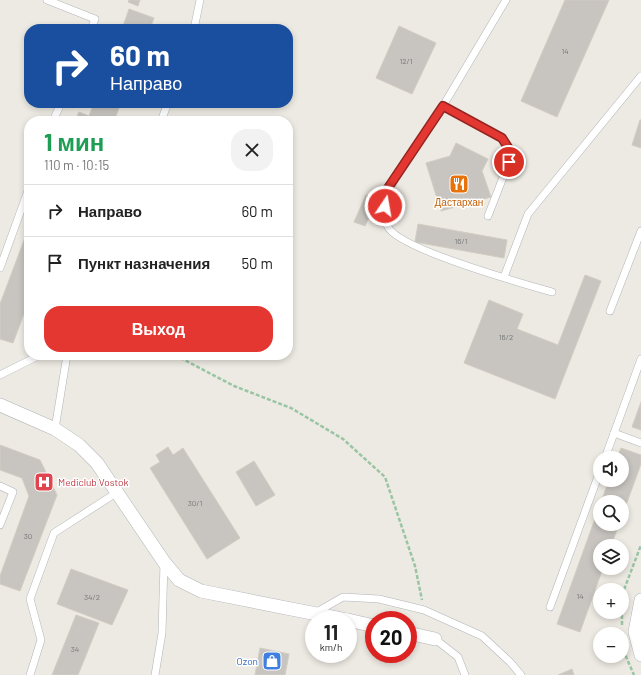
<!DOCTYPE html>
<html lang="ru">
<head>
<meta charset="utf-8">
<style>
  :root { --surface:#fff; --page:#f2f2f2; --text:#222; --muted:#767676; --line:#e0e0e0; --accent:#e53731 }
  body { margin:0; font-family:Barlow,sans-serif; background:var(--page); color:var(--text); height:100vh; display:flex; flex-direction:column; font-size:15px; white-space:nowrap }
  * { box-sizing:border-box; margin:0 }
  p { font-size:13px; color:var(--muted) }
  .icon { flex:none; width:22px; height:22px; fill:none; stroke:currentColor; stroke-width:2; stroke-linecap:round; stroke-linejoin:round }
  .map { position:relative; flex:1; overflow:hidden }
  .drawer { position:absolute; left:24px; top:116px; width:269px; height:244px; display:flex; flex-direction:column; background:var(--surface); border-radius:16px; box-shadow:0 2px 6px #0003 }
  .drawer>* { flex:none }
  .guide { position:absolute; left:24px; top:24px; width:269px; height:84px; border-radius:16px; box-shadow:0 2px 6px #0003; background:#1a4fa0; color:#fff; overflow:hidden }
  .buttons { position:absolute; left:593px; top:451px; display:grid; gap:8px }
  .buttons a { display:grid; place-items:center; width:36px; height:36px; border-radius:50%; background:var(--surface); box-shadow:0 2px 6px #0003; font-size:20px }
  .speed { position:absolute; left:305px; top:611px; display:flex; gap:8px; font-size:20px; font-weight:700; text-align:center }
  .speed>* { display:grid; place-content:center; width:52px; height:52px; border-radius:50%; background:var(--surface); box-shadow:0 2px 6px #0003; line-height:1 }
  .speed small { font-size:10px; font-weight:400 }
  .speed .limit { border:6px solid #d22; background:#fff; color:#111 }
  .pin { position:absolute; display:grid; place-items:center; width:34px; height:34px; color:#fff; margin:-17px; border:2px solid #fff; border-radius:50%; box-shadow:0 1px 4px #0007 }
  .me { position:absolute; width:44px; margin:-22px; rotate:12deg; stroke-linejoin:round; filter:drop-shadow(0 0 3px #0008) }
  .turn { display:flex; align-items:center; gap:14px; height:84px; padding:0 20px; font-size:18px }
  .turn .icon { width:52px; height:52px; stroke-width:2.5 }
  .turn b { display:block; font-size:28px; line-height:34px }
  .round { display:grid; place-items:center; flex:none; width:42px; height:42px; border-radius:16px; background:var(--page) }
  .overview { display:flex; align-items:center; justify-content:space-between; height:68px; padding:0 20px }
  h1 { font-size:24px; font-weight:700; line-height:30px; color:#1e9e55 }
  .action { display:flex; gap:8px; margin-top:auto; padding:8px 20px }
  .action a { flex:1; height:46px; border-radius:16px; background:var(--accent); color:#fff; font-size:16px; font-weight:700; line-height:46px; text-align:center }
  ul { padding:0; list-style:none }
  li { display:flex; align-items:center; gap:12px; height:52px; padding:0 20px; border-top:1px solid var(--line) }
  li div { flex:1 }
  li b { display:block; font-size:15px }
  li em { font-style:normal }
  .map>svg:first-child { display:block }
</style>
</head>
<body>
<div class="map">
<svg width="641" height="675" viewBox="0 0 641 675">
  <rect width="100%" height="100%" fill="#edeae3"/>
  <g fill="#c8c5c0" stroke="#d2ccc1">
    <path d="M129,0H140L138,6L128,2Z"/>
    <path d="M565,0H609L557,117L521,101Z"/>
    <path d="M129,9L154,18L150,29H122Z"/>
    <path d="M399,26L436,43L412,94L376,78Z"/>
    <path d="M94,103H121L114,121H75L79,112L89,116Z"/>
    <path d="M640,120H641V148L632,145Z"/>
    <path d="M456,143L488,159L482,171L491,197L441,211L426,163L450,156Z"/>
    <path d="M366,195L377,200L365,226L354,222Z"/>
    <path d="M418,224L507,240L504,258L415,242Z"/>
    <path d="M29,227V300L13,343L0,339V304Z"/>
    <path d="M585,275L601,281L555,399L464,363L489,300L523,314L517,329L558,345Z"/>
    <path d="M641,402V430L632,427Z"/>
    <path d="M0,445L40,460L57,495L20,591L0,584V576L29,496L22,478L0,470Z"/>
    <path d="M168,447L173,455L183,448L240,538L207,559L150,468L160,462L156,455Z"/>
    <path d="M621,448L641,455V464L622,516V502H601L609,480H622V458H617Z"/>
    <path d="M254,461L275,495L256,506L236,472Z"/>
    <path d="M600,505V524H619L611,546H600V568H603L580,632L557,624Z"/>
    <path d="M71,569L128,590L112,625L57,604Z"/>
    <path d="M76,615L99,623L78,675H52Z"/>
    <path d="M260,648L289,654L285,675H255Z"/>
    <path d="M572,669L574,675H558Z"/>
  </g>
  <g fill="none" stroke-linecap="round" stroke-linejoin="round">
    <defs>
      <g id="lane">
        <path d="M47,0L95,19L91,29"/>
        <path d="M506,0L443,106L386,191C385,201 383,217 388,227C399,249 524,284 552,292"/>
        <path d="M194,29L200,0"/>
        <path d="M443,106L502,138L509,149V162L488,216"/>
        <path d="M53,121L61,103"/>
        <path d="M161,121L168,103"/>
        <path d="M0,268L29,188"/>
        <path d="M504,277L528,214L641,76"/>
        <path d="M610,311L641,231"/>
        <path d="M0,375L40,355"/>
        <path d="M55,429L67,355"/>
        <path d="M614,433L641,443"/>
        <path d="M605,458L641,359"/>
        <path d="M0,486L13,492L0,525"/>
        <path d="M550,607L600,471"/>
        <path d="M315,613L343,597L379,599L424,610L482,636L510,662L521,675"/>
        <path d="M435,639L458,657L465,675"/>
        <path d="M30,675L41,640L30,599L54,533L116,493"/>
        <path d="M155,675L162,633L164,562"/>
      </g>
      <g id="street">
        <path d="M0,405L55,429L79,445L97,463L164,562L179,580L201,591L347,620"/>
        <path d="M641,600L635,632L641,655"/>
        <path d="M348,620L374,626"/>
        <path d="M408,633L435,639"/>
      </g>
    </defs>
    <use href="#lane" stroke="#b0b4b8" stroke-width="8"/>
    <use href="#street" stroke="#b0b4b8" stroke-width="14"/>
    <g stroke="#99c5a4" stroke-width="2.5" stroke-dasharray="4 2" stroke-linecap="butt">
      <path d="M175,355L234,386L291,408L343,439L385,477L415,566L422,600"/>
      <path d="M622,625V595L641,545"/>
      <path d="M622,638L624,652L634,675"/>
    </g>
    <use href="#lane" stroke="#fff" stroke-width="7"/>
    <use href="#street" stroke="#fff" stroke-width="13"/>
  </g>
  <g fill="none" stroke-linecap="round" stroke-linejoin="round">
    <defs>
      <path id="route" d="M385,206L386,191L443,106L502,138L509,149V162"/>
    </defs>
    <use href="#route" stroke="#952420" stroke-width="10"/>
    <use href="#route" stroke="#e53731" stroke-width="7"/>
  </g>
  <defs>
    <symbol id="restaurant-square" viewBox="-11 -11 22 22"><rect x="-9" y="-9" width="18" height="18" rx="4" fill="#e8710a" stroke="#fff"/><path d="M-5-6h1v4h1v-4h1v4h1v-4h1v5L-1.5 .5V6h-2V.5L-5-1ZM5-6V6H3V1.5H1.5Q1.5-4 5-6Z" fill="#fff"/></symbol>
    <symbol id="hospital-square" viewBox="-11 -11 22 22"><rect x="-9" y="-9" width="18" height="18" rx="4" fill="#e0444e" stroke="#fff"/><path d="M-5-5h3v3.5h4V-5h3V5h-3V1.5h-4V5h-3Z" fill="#fff"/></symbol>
    <symbol id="shop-square" viewBox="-11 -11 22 22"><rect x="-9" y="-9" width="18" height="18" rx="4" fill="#3f7fe0" stroke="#fff"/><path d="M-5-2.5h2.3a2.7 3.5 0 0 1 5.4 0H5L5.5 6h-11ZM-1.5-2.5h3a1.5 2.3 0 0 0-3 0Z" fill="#fff"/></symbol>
  </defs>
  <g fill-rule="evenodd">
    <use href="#restaurant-square" x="448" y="173" width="22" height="22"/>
    <use href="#hospital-square" x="33" y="471" width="22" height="22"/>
    <use href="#shop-square" x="261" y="650" width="22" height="22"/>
  </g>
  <g text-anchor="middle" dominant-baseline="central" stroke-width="3" stroke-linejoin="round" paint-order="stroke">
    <g font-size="8" fill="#76787a">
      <text x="565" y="51">14</text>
      <text x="406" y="61">12/1</text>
      <text x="461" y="241">16/1</text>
      <text x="506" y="337">16/2</text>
      <text x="195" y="503">30/1</text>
      <text x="28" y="536">30</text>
      <text x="580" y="596">14</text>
      <text x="92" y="597">34/2</text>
      <text x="75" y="649">34</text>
    </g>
    <g font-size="10" fill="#c56008" stroke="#fff">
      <text x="459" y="202">Дастархан</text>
    </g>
    <g font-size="10" fill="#be3a42" stroke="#fff" text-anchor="start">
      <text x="58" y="482">Mediclub Vostok</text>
    </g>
    <g font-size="10" fill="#366cbe" stroke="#fff" text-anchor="end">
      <text x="258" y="661">Ozon</text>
    </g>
  </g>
</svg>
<div class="buttons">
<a><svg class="icon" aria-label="sound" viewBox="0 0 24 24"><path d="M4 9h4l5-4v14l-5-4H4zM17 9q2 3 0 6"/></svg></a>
<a><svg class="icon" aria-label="search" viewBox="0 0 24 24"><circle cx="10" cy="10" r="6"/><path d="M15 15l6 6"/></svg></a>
<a><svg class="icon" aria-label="layers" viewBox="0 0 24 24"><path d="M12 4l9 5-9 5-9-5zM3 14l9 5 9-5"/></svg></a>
<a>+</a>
<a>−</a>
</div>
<div class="speed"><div>11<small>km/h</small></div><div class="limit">20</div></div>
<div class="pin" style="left:509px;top:162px;background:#d93025"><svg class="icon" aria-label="arrive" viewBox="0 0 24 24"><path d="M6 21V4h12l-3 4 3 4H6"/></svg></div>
<svg class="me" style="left:385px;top:206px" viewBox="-20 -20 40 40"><circle r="17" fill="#e53731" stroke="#fff" stroke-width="3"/><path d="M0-11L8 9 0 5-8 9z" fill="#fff"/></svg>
<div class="guide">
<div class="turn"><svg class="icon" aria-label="right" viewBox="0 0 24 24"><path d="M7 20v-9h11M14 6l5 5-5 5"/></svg><div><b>60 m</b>Направо</div></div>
</div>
<section class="drawer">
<div class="overview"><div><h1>1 мин</h1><p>110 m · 10:15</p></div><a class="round"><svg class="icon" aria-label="close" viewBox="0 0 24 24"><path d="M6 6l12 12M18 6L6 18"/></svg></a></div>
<ul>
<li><svg class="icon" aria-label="right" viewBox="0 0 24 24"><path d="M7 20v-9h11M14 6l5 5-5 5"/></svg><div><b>Направо</b></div><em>60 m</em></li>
<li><svg class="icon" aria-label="arrive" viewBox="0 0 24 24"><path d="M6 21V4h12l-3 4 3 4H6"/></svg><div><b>Пункт назначения</b></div><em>50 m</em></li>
</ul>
<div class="action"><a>Выход</a></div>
</section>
</div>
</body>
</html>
